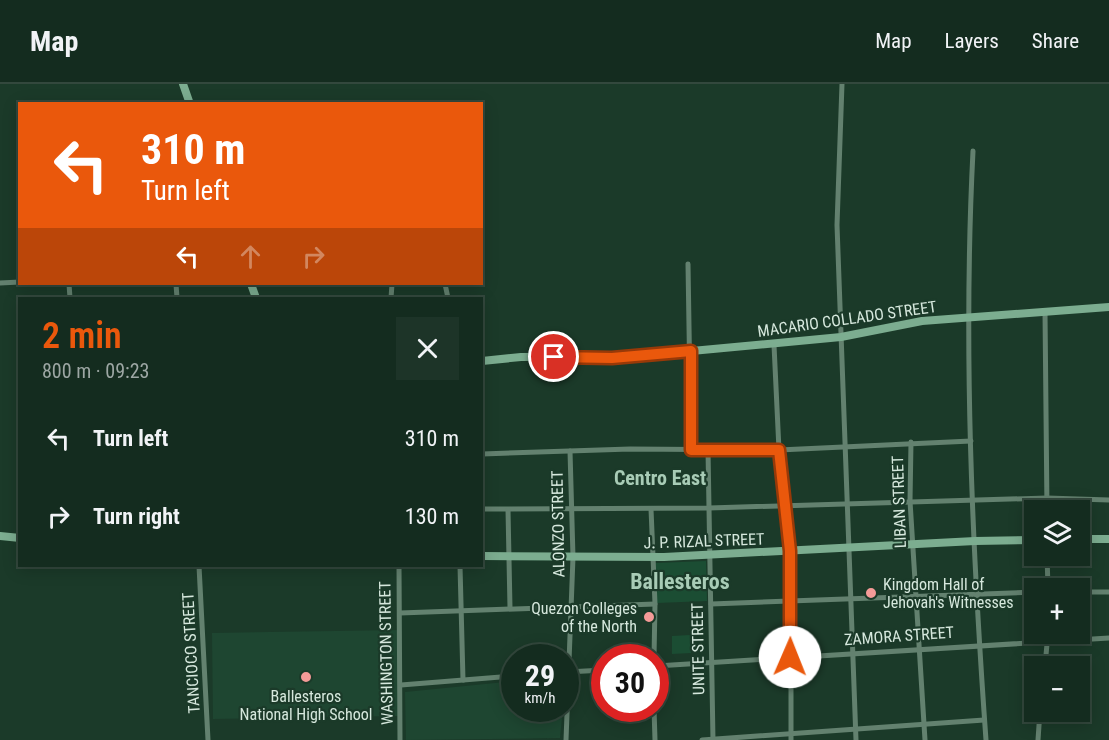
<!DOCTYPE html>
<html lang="en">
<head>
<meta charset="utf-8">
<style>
  :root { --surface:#142c1f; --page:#1d3428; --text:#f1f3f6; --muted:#9da7a4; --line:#33483d; --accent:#ea580c }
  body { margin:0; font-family:"Roboto Condensed",sans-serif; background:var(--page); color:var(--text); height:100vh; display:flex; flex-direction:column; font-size:22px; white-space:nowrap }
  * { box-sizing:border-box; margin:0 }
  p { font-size:20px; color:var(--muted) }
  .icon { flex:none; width:33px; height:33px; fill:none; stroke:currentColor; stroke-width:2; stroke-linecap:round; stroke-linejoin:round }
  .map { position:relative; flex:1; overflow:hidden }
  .panel { position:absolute; left:18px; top:213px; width:465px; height:270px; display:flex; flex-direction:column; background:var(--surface); border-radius:0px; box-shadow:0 3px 15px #0003,0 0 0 2px var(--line) }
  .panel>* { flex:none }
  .banner { position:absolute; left:18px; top:18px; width:465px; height:183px; border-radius:0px; box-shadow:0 3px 15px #0003,0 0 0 2px var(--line); background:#ea580c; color:#fff; overflow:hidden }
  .tools { position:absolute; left:1024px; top:416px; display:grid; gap:12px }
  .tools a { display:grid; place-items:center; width:66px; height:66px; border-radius:0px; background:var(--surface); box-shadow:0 3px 15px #0003,0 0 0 2px var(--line); font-size:30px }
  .speed { position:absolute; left:501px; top:560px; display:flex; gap:12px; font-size:30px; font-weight:700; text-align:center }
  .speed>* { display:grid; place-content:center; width:78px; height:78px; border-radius:50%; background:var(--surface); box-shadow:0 3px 15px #0003,0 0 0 2px var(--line); line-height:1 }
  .speed small { font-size:15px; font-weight:400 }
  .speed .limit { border:9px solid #d22; background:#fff; color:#111 }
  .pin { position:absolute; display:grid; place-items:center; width:51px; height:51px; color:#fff; margin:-26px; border:3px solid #fff; border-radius:50%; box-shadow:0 2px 6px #0007 }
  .me { position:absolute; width:66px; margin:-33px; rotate:1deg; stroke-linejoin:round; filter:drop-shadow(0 0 4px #0008) }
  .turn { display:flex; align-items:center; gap:21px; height:126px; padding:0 24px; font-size:27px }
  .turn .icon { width:78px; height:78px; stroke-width:2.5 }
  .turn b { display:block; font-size:42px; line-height:51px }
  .lanes { display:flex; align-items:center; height:57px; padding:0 24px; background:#0003; justify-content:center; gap:30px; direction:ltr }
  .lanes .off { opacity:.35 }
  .round { display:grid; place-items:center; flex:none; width:63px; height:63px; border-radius:0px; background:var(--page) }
  .summary { display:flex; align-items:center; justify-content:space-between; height:102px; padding:0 24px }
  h1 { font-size:36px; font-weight:600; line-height:45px; color:var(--accent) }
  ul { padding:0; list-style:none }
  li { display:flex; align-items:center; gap:18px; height:78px; padding:0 24px }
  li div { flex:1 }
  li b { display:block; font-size:22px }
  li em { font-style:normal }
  header { display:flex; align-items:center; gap:36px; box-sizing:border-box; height:84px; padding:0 30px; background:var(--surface); border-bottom:2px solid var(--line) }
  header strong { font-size:28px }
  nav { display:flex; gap:33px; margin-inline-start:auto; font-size:21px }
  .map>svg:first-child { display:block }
</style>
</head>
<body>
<header>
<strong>Map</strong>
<nav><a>Map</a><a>Layers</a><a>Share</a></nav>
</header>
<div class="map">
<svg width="1109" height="656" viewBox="0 0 1109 656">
  <rect width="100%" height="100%" fill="#1b3a29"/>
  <g fill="#1e4631">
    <path d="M399,546L398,632L213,635L212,549Z"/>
    <path d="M514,597V624H563L560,654L406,656L405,608Z"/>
  </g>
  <g fill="#1b4d33">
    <path d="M706,477L707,517L657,519L655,479Z"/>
    <path d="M690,551L691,569L672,570V552Z"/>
  </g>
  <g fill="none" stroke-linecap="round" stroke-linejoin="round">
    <g stroke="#63816f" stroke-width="5">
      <path d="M842,0L837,141L856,656"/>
      <path d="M973,67C963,263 972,461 986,656"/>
      <path d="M688,180L691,366"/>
      <path d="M0,199L20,198"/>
      <path d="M69,200L70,214"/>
      <path d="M176,200L177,214"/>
      <path d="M445,200L448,214"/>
      <path d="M391,214L392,200"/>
      <path d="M1045,228L1047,426"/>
      <path d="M774,261L779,366L791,494V656"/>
      <path d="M911,358L910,417L925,656"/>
      <path d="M708,366L713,656"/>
      <path d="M482,370L630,365L779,366L971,357"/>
      <path d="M482,425L709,424L1047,414L1109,416"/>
      <path d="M651,425L655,520L654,573"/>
      <path d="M508,426L510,524"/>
      <path d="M1047,471L1048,504"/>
      <path d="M199,482L208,656"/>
      <path d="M399,482L400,656"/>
      <path d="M460,482L463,596"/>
      <path d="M1080,508H1109"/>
      <path d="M711,520L1035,508"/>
      <path d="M400,529L655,520"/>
      <path d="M656,582L1109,554"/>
      <path d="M1045,582L1048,549"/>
      <path d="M567,588L604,586"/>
      <path d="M401,601L514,592"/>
      <path d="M654,624L655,656"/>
      <path d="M566,656L573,473L570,367"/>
      <path d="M702,656L984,636"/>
      <path d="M1038,656L1040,627"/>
    </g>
    <g stroke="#7cad90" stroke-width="8">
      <path d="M183,0L190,20"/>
      <path d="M251,200L256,214"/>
      <path d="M482,277L521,273L638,272L841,253L922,237L1109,223"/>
      <path d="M0,452L20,454"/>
      <path d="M1080,455H1109"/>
      <path d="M482,472L664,473L975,457L1035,456"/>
    </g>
  </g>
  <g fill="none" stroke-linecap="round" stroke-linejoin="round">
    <defs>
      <path id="route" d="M554,273L612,274L691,267V366H779L790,467V573"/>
    </defs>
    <use href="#route" stroke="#983908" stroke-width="15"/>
    <use href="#route" stroke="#ea580c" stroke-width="10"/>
  </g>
  <g fill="#f59b98" stroke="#1b3a29" stroke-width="2">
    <circle cx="871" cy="509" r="6"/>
    <circle cx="649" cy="533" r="6"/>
    <circle cx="306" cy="593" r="6"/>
  </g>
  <g text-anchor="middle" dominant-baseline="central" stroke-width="4.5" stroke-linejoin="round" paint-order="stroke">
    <g font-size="16" fill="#d6e8dd" stroke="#1b3a29">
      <text transform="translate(847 235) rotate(-8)">MACARIO COLLADO STREET</text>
      <text transform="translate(899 418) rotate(-92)">LIBAN STREET</text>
      <text transform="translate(558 440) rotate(-91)">ALONZO STREET</text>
      <text transform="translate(704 457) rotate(-2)">J. P. RIZAL STREET</text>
      <text transform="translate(899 552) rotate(-4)">ZAMORA STREET</text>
      <text transform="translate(698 565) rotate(-91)">UNITE STREET</text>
      <text transform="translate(191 569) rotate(-93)">TANCIOCO STREET</text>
      <text transform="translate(386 569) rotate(-91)">WASHINGTON STREET</text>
    </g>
    <g font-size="16" fill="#d6e8dd" stroke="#1b3a29" text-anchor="start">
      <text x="883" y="500">Kingdom Hall of<tspan x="883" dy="18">Jehovah's Witnesses</tspan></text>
      <text x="637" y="524" text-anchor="end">Quezon Colleges<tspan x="637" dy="18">of the North</tspan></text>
      <text x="306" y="612" text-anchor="middle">Ballesteros<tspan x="306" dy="18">National High School</tspan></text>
    </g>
    <g font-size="20" font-weight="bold" fill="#a8ccb6" stroke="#1b3a29">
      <text x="660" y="394">Centro East</text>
    </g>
    <g font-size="22" font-weight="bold" fill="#a8ccb6" stroke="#1b3a29">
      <text x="680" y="497">Ballesteros</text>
    </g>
  </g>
</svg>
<div class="tools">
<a><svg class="icon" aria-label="layers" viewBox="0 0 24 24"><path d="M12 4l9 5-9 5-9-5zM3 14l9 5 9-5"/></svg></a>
<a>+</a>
<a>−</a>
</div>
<div class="speed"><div>29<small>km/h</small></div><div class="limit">30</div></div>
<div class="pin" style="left:554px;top:273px;background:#d93025"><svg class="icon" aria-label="arrive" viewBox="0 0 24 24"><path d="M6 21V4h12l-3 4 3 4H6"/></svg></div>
<svg class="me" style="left:790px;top:573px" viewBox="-20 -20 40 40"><circle r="19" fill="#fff"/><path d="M0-13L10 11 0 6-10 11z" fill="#ea580c"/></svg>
<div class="banner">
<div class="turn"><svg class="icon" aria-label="left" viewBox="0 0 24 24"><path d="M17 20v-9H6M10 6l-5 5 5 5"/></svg><div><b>310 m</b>Turn left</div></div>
<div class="lanes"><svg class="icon" aria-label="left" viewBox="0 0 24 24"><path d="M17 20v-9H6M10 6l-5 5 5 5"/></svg><svg class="icon off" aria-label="ahead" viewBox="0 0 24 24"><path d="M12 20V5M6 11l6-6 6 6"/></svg><svg class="icon off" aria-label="right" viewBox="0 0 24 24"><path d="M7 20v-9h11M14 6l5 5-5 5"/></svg></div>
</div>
<section class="panel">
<div class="summary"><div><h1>2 min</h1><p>800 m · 09:23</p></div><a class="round"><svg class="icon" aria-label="close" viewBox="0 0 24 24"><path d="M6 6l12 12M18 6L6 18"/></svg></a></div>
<ul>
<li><svg class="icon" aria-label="left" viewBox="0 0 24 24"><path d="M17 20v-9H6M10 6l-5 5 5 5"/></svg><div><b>Turn left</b></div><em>310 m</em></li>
<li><svg class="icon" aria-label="right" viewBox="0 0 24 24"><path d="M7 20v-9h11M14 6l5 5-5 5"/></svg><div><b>Turn right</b></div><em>130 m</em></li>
</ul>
</section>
</div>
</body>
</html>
